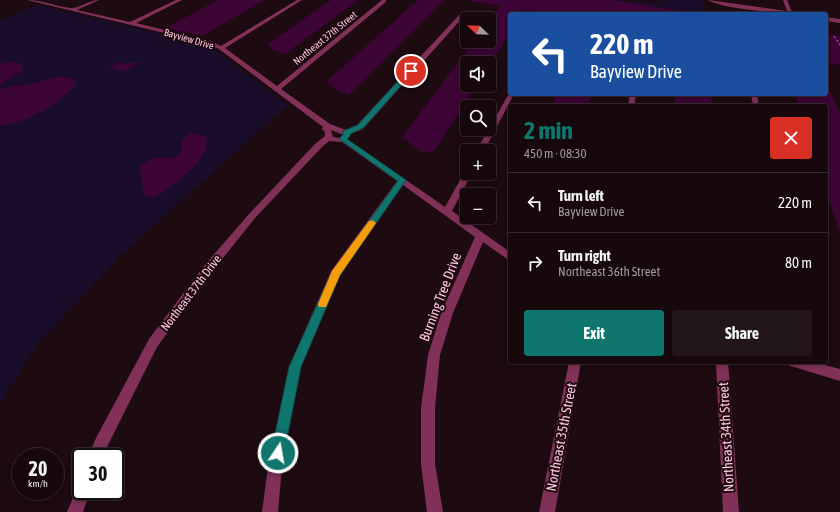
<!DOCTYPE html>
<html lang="en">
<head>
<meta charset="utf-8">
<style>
  :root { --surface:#16080d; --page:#23161b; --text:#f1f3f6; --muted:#9e9a9d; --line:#35292e; --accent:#0f766e }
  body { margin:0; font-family:"Asap Condensed",sans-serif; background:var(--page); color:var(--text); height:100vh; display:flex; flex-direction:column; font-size:15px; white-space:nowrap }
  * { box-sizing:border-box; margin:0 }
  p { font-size:13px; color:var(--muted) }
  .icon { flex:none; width:22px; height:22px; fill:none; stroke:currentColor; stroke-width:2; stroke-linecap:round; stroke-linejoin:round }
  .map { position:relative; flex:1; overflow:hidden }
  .side { position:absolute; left:508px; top:104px; width:320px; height:260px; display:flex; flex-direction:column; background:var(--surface); border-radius:4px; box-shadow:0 2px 6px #0003,0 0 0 1px var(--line) }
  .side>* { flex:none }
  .top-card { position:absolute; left:508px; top:12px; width:320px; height:84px; border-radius:4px; box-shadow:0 2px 6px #0003,0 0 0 1px var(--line); background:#1a4fa0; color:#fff; overflow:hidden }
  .needle { width:26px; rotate:293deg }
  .tools { position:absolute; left:460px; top:12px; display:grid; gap:8px }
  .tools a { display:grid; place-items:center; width:36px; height:36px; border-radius:4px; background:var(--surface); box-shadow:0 2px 6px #0003,0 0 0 1px var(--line); font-size:20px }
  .speed { position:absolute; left:12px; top:448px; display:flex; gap:8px; font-size:20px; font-weight:700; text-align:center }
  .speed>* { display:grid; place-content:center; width:52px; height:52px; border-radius:50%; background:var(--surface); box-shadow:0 2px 6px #0003,0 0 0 1px var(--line); line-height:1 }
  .speed small { font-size:10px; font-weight:400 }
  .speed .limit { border:2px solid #111; border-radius:6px; background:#fff; color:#111 }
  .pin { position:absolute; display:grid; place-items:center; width:34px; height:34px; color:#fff; margin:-17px; border:2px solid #fff; border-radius:50%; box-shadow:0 1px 4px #0007 }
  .me { position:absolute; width:44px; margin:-22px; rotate:12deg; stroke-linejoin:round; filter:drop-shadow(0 0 3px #0008) }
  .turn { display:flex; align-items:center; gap:14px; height:84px; padding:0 16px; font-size:18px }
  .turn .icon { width:52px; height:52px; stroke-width:2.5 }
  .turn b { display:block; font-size:28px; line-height:34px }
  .round { display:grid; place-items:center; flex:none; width:42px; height:42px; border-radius:4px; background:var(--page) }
  .overview { display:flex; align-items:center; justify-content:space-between; height:68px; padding:0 16px }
  h1 { font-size:24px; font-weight:700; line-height:30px; color:var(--accent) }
  .action { display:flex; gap:8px; margin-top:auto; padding:8px 16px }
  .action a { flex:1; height:46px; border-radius:4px; background:var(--accent); color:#fff; font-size:16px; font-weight:700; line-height:46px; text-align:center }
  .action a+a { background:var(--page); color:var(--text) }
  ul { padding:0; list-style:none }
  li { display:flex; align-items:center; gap:12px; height:60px; padding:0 16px; border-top:1px solid var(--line) }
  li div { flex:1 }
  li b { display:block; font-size:15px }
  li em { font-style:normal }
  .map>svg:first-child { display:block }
</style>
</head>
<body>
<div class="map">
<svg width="840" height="512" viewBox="0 0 840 512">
  <rect width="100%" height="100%" fill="#1e0a11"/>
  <g fill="#190d29">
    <path d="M613,0L654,3L655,2H661L663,0H703V14Z"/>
    <path d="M38,5L198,43L215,50L288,105L121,255L38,344L0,403V19Z"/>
  </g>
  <g fill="#3c0536">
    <path d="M218,0H265L202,36L165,28Z"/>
    <path d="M331,0H358L285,54C278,52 272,51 268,44Z"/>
    <path d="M418,0H444L349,95L340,92L326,82Z"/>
    <path d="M465,0H613L699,14H549L525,10L522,14H510V33L489,66V63H467V85H477L434,151L422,153L402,137L474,41H489V21L500,6Z"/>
    <path d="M826,34L840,36V65L826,63Z"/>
    <path d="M9,62C15,63 20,62 23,68L22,71L0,85V64Z"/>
    <path d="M119,62L126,64L136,62L138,64L124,71L109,67Z"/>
    <path d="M56,77C64,77 72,76 77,83C59,105 27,122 0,126V90L10,86L27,85Z"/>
    <path d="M826,82L840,113V234L826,190V106H799L795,94H826Z"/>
    <path d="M556,94H592L588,106H552Z"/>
    <rect x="675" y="94" width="37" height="12"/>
    <path d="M192,133L206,137C207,144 207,148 203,155C199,165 164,195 153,197C150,198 146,196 144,195L139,167C158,151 159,162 178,156L182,149L181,142L183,138Z"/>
  </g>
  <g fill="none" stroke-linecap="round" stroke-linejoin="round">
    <path stroke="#f555ff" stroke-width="1" stroke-dasharray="2.5 2" stroke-linecap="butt" d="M834,36L840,45"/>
    <g fill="#813158" fill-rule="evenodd">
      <path d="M27,0C42,0 55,6 70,8C79,9 89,0 99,0L77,10L130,22L176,0H182L136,23L210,41L221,46L297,0H302L225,48L277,86L382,0H386V2L281,89L330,124L346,130L357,125L460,14H464V16L363,129L350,134L347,139L445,207L465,171H467V173H472L452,211L510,252V261L483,242L453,313L440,355L435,408V464L443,512H427L421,464V408L428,355L441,313L475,237L403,185L340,276L301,367L282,467L278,512H262L268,467L289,367L331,271L397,181L342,142L329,141L322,147L255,218L211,273L157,347L102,457H88L96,438L149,339L203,267L249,214L316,143L325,136V132L322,129L323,127L219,49L206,43ZM331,130L341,134L343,135L339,138L333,137Z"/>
      <path d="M708,0L787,11L783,0H787L792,12L798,14C781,14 719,8 708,0Z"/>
      <path d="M826,17L840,19V23L826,21Z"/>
      <path d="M510,92V94H514L484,151H476Z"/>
      <path d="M630,94H636L634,106H628Z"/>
      <path d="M751,94H757L759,106H753Z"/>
      <path d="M569,362H581L555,512H539Z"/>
      <path d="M716,362H728L739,512H723Z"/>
      <path d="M788,362H813L840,369V381L794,367L790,366Z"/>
      <path d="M81,484V491H90L83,512H67L78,486Z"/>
    </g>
  </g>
  <path fill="#0f766e" stroke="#0a4d48" d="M409,69L414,71L363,128L350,134V136L347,139L406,180L340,275L301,367L284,453L282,457L278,459L273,457L271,453L289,367L331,274L398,181L339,139L343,135V131L358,125Z"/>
  <path fill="#f59e0b" d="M372,220L376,223L340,275L326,307H319L318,304L332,271L369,221Z"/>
  <g text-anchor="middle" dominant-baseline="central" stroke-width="4" stroke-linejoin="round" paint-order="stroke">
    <g font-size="10" fill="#ffc7de" stroke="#1e0a11">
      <text transform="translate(325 38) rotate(-39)">Northeast 37th Street</text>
      <text transform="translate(189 39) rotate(16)">Bayview Drive</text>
    </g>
    <g font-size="12" fill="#ffc7de" stroke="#1e0a11">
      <text transform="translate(191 293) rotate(-53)">Northeast 37th Drive</text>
    </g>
    <g font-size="14" fill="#ffc7de" stroke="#1e0a11">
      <text transform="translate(440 297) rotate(-69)">Burning Tree Drive</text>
      <text transform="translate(561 437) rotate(-79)">Northeast 35th Street</text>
      <text transform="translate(726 437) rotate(-93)">Northeast 34th Street</text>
    </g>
  </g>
</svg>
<div class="tools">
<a><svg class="needle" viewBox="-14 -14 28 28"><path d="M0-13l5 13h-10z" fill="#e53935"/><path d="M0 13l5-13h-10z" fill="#9e9a9d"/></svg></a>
<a><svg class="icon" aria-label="sound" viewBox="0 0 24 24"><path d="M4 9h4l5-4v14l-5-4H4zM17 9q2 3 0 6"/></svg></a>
<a><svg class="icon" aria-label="search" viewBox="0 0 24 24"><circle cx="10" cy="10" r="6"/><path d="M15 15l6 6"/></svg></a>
<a>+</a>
<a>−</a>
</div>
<div class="speed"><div>20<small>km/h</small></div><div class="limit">30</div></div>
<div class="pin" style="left:411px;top:71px;background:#d93025"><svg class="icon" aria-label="arrive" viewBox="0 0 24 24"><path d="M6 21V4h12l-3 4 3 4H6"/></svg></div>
<svg class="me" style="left:278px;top:453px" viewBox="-20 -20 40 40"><circle r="17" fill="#0f766e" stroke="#fff" stroke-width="3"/><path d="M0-11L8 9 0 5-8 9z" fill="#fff"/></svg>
<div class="top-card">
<div class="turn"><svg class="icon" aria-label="left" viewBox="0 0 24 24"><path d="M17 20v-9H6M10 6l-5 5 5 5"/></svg><div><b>220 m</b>Bayview Drive</div></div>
</div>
<section class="side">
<div class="overview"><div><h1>2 min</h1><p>450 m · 08:30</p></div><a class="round" style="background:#d93025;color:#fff"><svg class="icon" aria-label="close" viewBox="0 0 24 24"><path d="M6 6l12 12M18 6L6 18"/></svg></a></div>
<ul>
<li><svg class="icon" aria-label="left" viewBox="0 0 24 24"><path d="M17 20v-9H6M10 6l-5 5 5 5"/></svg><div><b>Turn left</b><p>Bayview Drive</p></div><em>220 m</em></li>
<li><svg class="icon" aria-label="right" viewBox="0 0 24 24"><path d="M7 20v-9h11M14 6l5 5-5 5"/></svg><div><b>Turn right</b><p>Northeast 36th Street</p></div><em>80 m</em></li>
</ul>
<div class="action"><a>Exit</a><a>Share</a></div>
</section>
</div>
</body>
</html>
